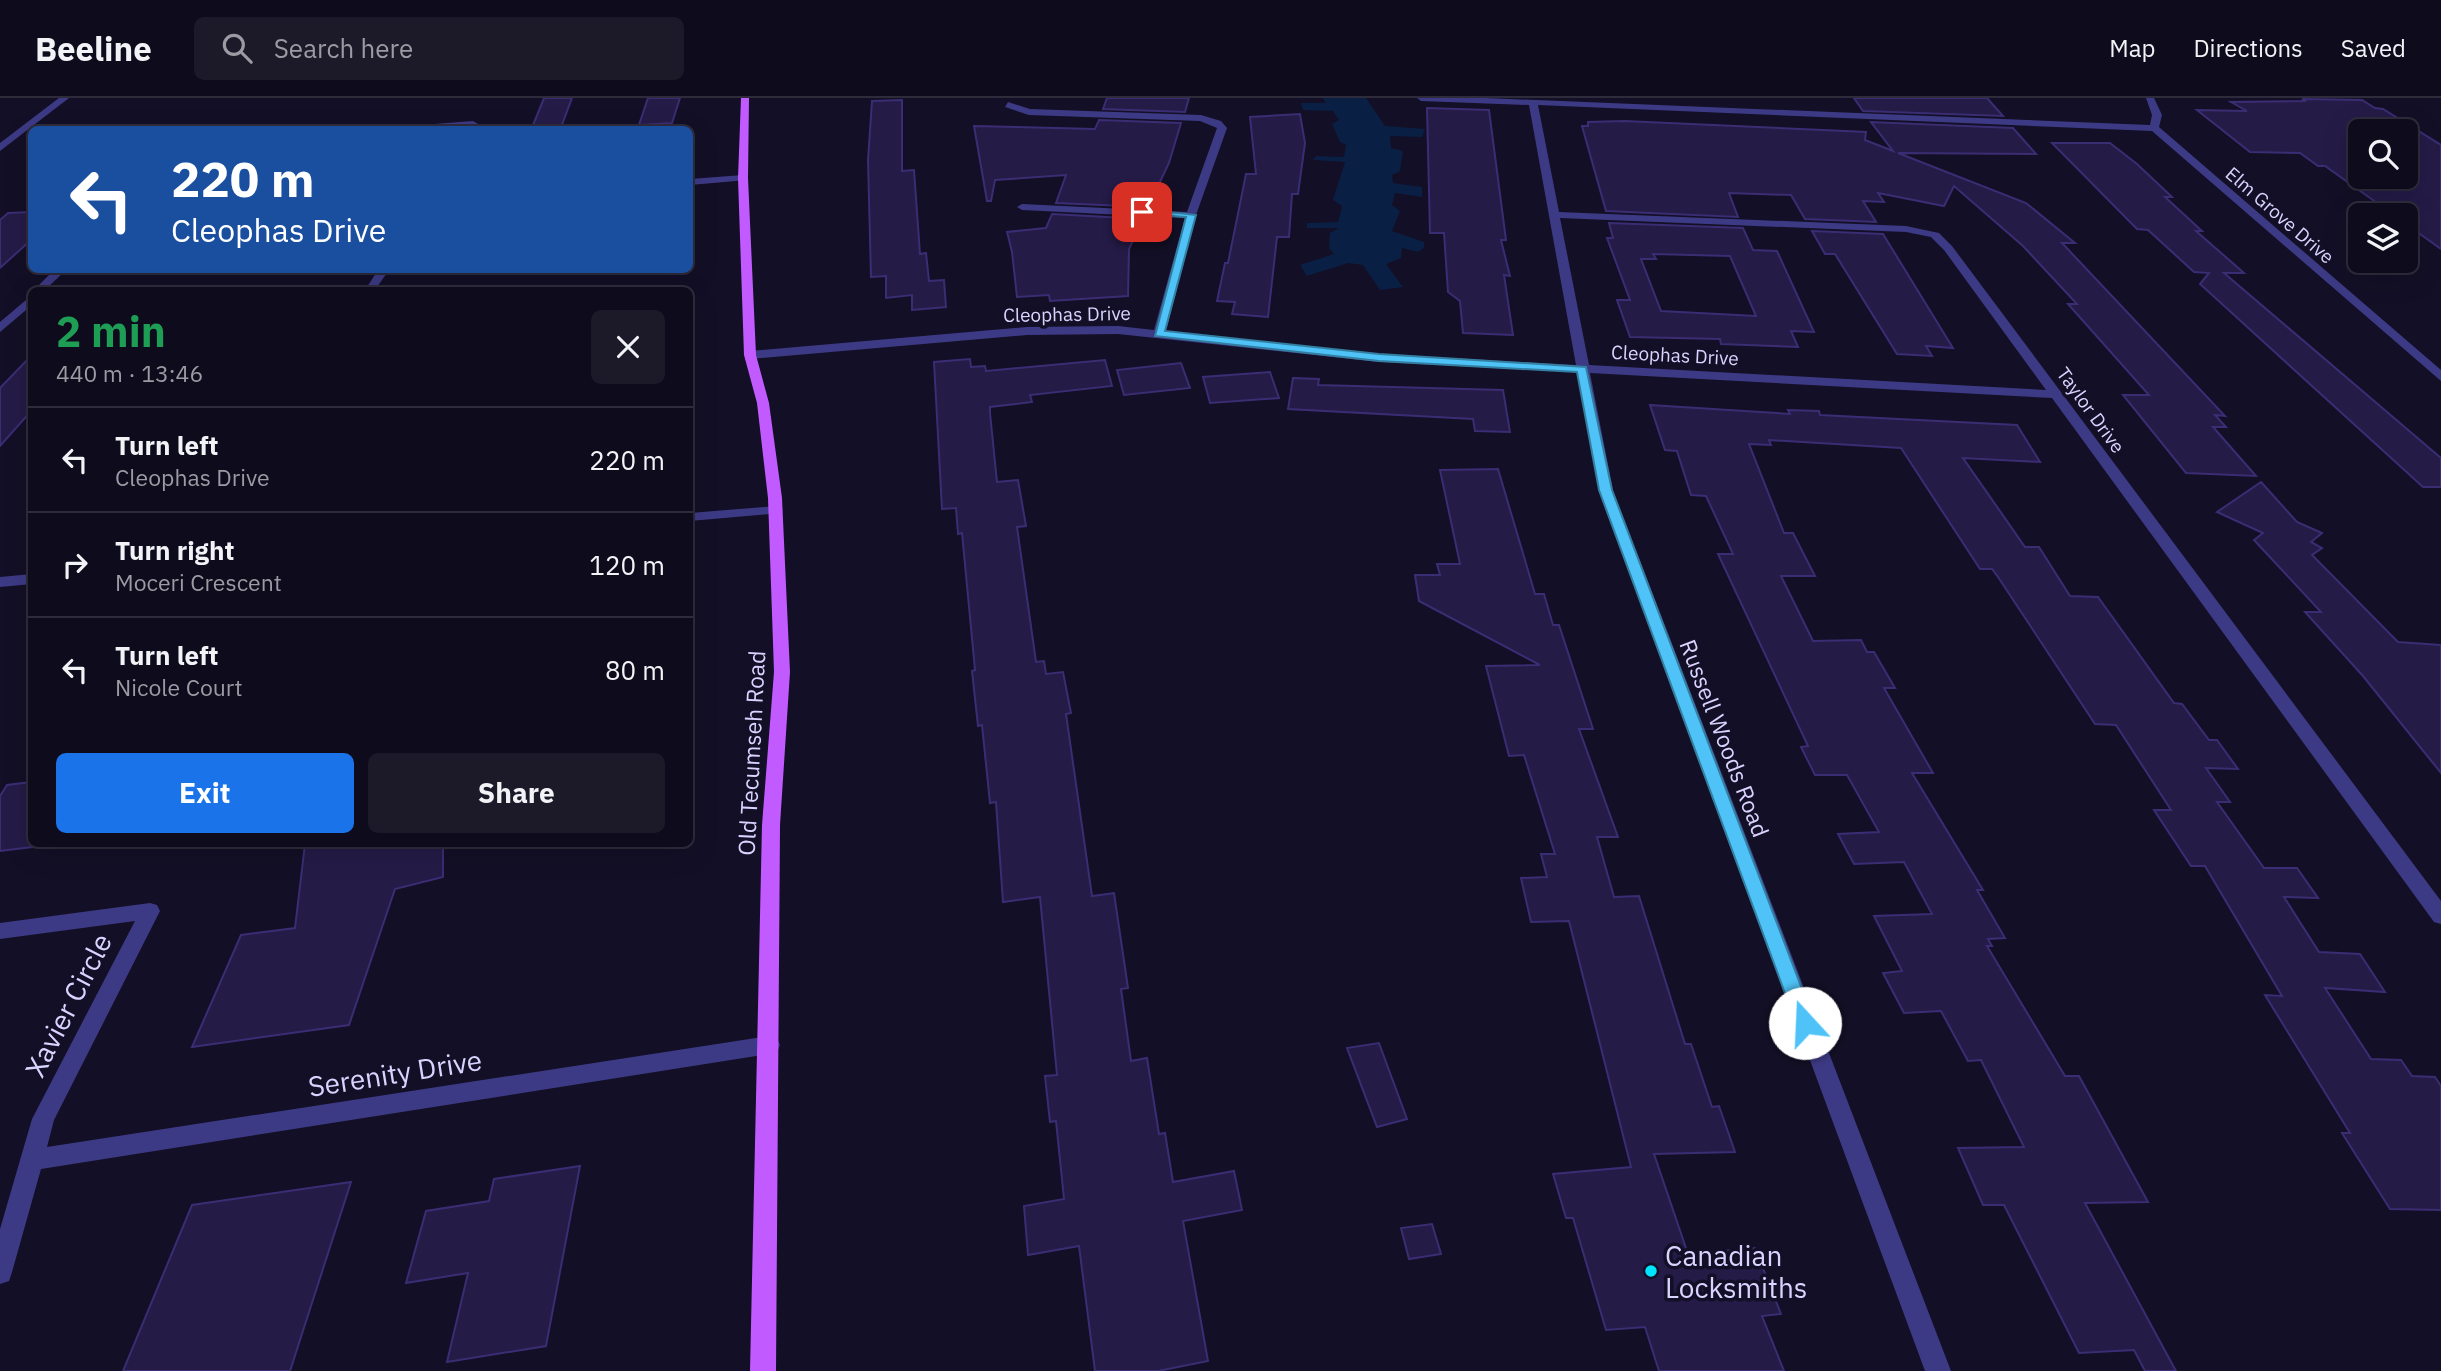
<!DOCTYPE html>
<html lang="en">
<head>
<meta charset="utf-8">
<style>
  :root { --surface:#0e0b1c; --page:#1c1929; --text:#f1f3f6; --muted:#9b9ba3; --line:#2e2b3b; --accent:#1a73e8 }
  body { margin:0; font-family:"IBM Plex Sans",sans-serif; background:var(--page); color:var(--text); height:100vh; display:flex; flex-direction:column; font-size:26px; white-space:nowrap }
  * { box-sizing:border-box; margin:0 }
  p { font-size:23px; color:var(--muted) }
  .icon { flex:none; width:38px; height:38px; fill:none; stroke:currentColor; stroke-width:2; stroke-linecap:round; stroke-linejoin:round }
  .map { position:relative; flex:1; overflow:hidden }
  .sheet { position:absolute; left:28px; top:189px; width:665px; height:560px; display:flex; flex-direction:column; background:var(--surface); border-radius:10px; box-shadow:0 7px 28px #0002,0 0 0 2px var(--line) }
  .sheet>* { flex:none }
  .guide { position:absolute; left:28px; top:28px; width:665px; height:147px; border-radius:10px; box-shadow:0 7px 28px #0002,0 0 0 2px var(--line); background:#1a4fa0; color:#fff; overflow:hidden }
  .controls { position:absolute; left:2348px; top:21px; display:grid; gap:14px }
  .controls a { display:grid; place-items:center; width:70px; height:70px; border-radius:10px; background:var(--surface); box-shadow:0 7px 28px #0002,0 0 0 2px var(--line); font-size:35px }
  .pin { position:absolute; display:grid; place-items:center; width:60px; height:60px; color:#fff; margin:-30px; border-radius:14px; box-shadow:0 4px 10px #0006 }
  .me { position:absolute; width:77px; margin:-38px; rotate:340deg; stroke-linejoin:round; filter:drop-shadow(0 0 5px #0008) }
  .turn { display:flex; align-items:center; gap:24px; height:147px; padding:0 28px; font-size:32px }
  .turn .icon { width:91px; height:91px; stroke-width:2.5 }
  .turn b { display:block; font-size:49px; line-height:60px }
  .round { display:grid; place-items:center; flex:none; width:74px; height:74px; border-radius:10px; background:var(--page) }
  .overview { display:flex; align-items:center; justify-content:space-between; height:119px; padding:0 28px }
  h1 { font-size:42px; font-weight:700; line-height:52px; color:#1e9e55 }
  .primary-button { display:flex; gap:14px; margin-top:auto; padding:14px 28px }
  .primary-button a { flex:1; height:80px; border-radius:10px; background:var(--accent); color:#fff; font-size:28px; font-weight:700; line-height:80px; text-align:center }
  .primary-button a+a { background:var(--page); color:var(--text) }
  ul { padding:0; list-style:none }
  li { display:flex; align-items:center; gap:21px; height:105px; padding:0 28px; border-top:2px solid var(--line) }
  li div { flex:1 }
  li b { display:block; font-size:26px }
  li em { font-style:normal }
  header { display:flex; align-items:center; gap:42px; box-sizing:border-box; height:98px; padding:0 35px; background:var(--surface); border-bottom:2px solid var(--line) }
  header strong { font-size:33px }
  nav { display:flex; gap:38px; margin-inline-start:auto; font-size:24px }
  .search { width:490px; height:63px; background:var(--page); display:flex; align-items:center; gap:18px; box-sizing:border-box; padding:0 24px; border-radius:10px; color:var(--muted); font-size:26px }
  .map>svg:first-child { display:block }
</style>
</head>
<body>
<header>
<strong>Beeline</strong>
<div class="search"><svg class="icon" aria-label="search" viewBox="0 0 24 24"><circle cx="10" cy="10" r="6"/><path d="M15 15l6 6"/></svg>Search here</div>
<nav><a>Map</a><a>Directions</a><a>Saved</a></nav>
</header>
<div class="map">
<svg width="2441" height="1273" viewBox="0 0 2441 1273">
  <rect width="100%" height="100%" fill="#130f26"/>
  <path fill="#0a1f44" d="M1323,0H1366L1385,28L1425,31L1422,39L1390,38L1391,50L1403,53L1400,73L1392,77L1393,85L1422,89V99L1395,95L1392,107L1400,113L1392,133L1424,144V150L1418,154L1402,150L1401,160L1386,166L1403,189L1380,192L1363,167L1348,165L1307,178L1300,167L1334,156L1329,150L1330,135L1339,130H1307V125L1338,124L1342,108L1333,102L1345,64L1313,62L1316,58L1344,59L1346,47L1340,44L1332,26L1339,22L1333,13L1303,12L1301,5H1326Z"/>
  <g fill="#241b47" stroke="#3b2d73" stroke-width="2" fill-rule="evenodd">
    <path d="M544,0H572L560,32H531Z"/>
    <path d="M648,0H680L672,25L639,27Z"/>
    <path d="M1107,0H1189L1185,14L1103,11Z"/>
    <path d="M1854,0H1987L2003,18L1863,13Z"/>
    <path d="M2302,1L2362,2L2375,10L2383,11L2441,47V151L2406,126V117H2394L2325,68H2318L2300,55L2250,54L2197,12L2247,13L2231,4L2306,3ZM2361,33H2406V79H2361Z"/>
    <path d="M902,2V73L914,72L920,156L926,155L929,183L944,182L946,209L912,212V197L886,200V178L871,179L868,62L872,3Z"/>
    <path d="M1427,10L1489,12L1506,142H1501L1510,178L1504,177L1513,237L1463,235L1460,203L1448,194L1444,135H1430Z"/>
    <path d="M1300,16L1305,45L1298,96H1292L1289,139H1277L1268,219L1232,216L1235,204L1217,203L1225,165H1228L1246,76H1256L1250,19Z"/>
    <path d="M1099,22L1181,25L1169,65L1148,109L1056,105L1066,77L995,82L991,103H987L974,28L1095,31Z"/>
    <path d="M1624,23L1866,34L1865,42L1893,53L1871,24L2013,30L2036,56L1898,55L2026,105L2075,145H2062L2225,318L2215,317L2226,329H2213L2256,378L2186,375L2123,297H2149L2068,206H2077L2023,148L1954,88L1944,108L1878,95L1884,104L1863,103L1876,124L1805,121L1791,97L1729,95L1738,119L1606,113L1582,28H1588V24Z"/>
    <path d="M2052,45H2110L2137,66L2172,99H2165L2202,133H2196L2244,175H2224L2441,360V389H2423L2200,186L2209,175L2194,174L2148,132L2137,131Z"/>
    <path d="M32,114V141L0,170V122L8,115Z"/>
    <path d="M1052,116L1143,121L1129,151L1128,198L1050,203L1049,197L1017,199L1012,154L1007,134L1046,130Z"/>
    <path d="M1609,125L1743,130L1753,152L1777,153L1814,234L1791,233L1798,249L1721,246L1720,241L1630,239L1617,202H1630L1607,140H1613ZM1653,156L1730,158L1756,218L1661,213L1641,161H1656Z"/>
    <path d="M1812,133L1883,136L1953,250L1926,248L1932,258L1897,256L1835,156H1825Z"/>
    <path d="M32,257V312L0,348V290Z"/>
    <path d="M970,261L971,269L985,268L986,273L1105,262L1112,288L1030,297L1032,304L990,309V315L997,384L1018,382L1026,428L1017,429L1036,564L1044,563L1046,576L1063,574L1071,615L1066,616L1092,798L1114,795L1128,890L1121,891L1131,963L1147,960L1159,1036L1165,1035L1173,1084L1234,1073L1242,1112L1183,1123L1208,1263L1158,1273H1095L1079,1148L1028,1157L1024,1108L1064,1101L1056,1023L1050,1024L1045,978L1057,977L1040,799L1003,804L996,704L990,705L982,627L978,628L972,573L975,572L962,435L958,436L956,410L942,411L934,264Z"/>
    <path d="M1181,265L1190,290L1124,297L1117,272Z"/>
    <path d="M1270,274L1279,300L1210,305L1203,279Z"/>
    <path d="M1293,280L1319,281L1318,287L1503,292L1510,334L1475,333L1473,321L1288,311Z"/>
    <path d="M1650,307L1790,316L1788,312L1819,313L1820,317L2017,327L2040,364L1963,360L2025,449H2039L2070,498L2098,499L2174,605L2182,606L2209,642H2217L2238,671L2206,670L2230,704H2217L2264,770H2297L2318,800L2284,799L2319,854L2360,856L2385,894L2325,890L2371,961L2401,962L2412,978L2435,979L2441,988V1112L2390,1111L2342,1035H2350L2265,897L2282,898L2205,768H2191L2154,712H2171L2116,627L2095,626L1998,479L1992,471H1980L1901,350L1769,342L1771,347L1749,346L1784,435H1793L1815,478H1781L1813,543L1861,542L1867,554H1874L1895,590H1884L1933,675H1912L1983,792H1977L2005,840L1988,841L1992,848H1987L2065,978H2079L2148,1104L2085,1105L2176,1273H2145L2134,1252L2079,1255L2004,1107H1983L1958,1050L2024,1049L1981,962L1968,963L1941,913L1904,915L1883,875L1902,873L1874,818L1932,816L1904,764L1854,766L1838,736L1879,734L1847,677H1815L1801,649L1808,648L1718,456H1733L1706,398L1691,397L1677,353L1665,352Z"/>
    <path d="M1498,371L1535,496H1544L1553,527H1559L1593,631H1579L1618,739H1597L1614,799L1639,798L1685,946H1691L1712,1009L1719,1008L1735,1054L1654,1056L1688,1156L1755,1150L1781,1216L1762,1218L1784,1273H1659L1645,1229L1606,1232L1573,1120H1566L1553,1076L1631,1069L1569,823L1531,824L1521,780L1547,779L1541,756H1555L1524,657L1509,658L1486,568L1540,567L1419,503L1415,477H1440L1437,466H1460L1440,372Z"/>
    <path d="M2261,384L2297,424L2322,435L2311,444L2322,450L2312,457L2398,544L2441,547V675L2363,578L2305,514H2321L2254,442L2263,435L2217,414Z"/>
    <path d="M32,684V749L0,753V698L7,687Z"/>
    <path d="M305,746H443V779L395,791L349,927L192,949L241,837L295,830Z"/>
    <path d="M1379,945L1407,1021L1377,1029L1347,950Z"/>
    <path d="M580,1068L546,1248L447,1264L468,1175L406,1185L426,1113L489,1103L494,1081Z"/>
    <path d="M351,1084L290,1273H123L192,1107Z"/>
    <path d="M1432,1126L1441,1156L1409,1161L1401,1130Z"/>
  </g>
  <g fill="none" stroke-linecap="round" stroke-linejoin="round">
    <g fill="#3d3a85" fill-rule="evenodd">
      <path d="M59,0H69L0,53V45Z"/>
      <path d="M1417,0H1486L2150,27L2152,17L2146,0H2154L2162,17L2159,29L2441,272V283L2152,33L1538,7L1559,114L1906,128L1939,135L1952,148L2441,803V826L2434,824L2052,300L1590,275L1613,392L1951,1273H1925L1599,392L1578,274L1379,264L1118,236L1027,237L750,261L744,257L750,253L1027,229L1118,228L1154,232L1185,120L1022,112L1017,109L1022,106L1187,114L1217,30L1200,23L1029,17L1005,9L1008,4L1030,11L1201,17L1221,23L1227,30L1196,117L1166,233L1379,256L1576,267L1529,7L1421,3ZM1560,120L1906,134L1931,139L1944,152L2046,292L1589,267Z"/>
      <path d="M473,23L478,26L474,32H465L466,29L357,32Z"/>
      <path d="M743,77L747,78V82L690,87V81Z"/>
      <path d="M54,172H66L45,192H34Z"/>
      <path d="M378,172H389L375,192H365Z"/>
      <path d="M32,197V207L0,234V224Z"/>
      <path d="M776,408L783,412L781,415L690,423V415Z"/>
      <path d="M32,476V486L0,489V479Z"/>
      <path d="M150,805L157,807L160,813L54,1022L47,1049L769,938L777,940L780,947L777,954L769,956L41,1071L12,1174L9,1183L0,1186V1131L32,1021L135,823L0,841V825Z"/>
    </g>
    <path fill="#c25bff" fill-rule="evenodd" d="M741,0H749L748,80L756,257L769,305L782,400L790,574L780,727L776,1273H750L762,727L774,574L768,400L757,305L744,257L738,80Z"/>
  </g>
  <path fill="#4fc3f7" stroke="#337fa1" stroke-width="2" d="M1142,111L1196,117L1165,233L1379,256L1586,269L1612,392L1815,925L1812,931H1798L1796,925L1599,392L1577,274L1379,263L1155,238L1186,119L1138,116Z"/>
  <circle fill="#00e5ff" stroke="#130f26" stroke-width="2.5" cx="1651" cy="1173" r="7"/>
  <g text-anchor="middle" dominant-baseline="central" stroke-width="7" stroke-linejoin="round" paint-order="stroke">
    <g font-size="19" fill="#d9d4ff" stroke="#130f26">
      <text transform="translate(2280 117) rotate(41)">Elm Grove Drive</text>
      <text transform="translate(1067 216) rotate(-1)">Cleophas Drive</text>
      <text transform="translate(1675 257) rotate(3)">Cleophas Drive</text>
      <text transform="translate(2091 312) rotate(54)">Taylor Drive</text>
    </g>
    <g font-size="23" fill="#d9d4ff" stroke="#130f26">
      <text transform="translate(1725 640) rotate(69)">Russell Woods Road</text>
      <text transform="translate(751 655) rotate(-87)">Old Tecumseh Road</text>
    </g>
    <g font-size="28" fill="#d9d4ff" stroke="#130f26">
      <text transform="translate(68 907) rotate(-63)">Xavier Circle</text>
      <text transform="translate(395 975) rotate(-9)">Serenity Drive</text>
    </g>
    <g font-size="28" fill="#d9d4ff" stroke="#130f26" text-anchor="start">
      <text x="1665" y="1157">Canadian<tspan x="1665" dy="32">Locksmiths</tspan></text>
    </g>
  </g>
</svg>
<div class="controls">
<a><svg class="icon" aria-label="search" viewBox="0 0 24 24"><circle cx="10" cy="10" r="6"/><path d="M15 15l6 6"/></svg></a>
<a><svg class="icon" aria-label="layers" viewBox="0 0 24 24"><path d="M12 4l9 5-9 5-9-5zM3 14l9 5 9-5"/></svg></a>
</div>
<div class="pin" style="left:1142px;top:114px;background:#d93025"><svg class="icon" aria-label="arrive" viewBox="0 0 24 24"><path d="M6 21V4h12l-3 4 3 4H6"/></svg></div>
<svg class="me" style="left:1805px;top:925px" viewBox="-20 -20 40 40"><circle r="19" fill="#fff"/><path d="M0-13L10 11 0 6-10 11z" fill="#4fc3f7"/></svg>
<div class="guide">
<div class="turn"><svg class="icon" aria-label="left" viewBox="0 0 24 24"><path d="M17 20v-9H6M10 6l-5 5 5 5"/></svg><div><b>220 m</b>Cleophas Drive</div></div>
</div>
<section class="sheet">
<div class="overview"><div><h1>2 min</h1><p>440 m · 13:46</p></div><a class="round"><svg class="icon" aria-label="close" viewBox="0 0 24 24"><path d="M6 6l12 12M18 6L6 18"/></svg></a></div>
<ul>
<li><svg class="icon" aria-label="left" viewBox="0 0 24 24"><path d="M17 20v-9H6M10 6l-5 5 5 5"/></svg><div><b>Turn left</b><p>Cleophas Drive</p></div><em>220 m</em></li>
<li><svg class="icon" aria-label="right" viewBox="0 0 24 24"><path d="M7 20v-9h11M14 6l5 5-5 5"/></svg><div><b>Turn right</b><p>Moceri Crescent</p></div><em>120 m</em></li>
<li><svg class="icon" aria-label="left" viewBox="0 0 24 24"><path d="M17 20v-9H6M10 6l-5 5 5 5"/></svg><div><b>Turn left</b><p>Nicole Court</p></div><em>80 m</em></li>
</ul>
<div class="primary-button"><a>Exit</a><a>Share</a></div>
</section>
</div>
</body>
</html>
